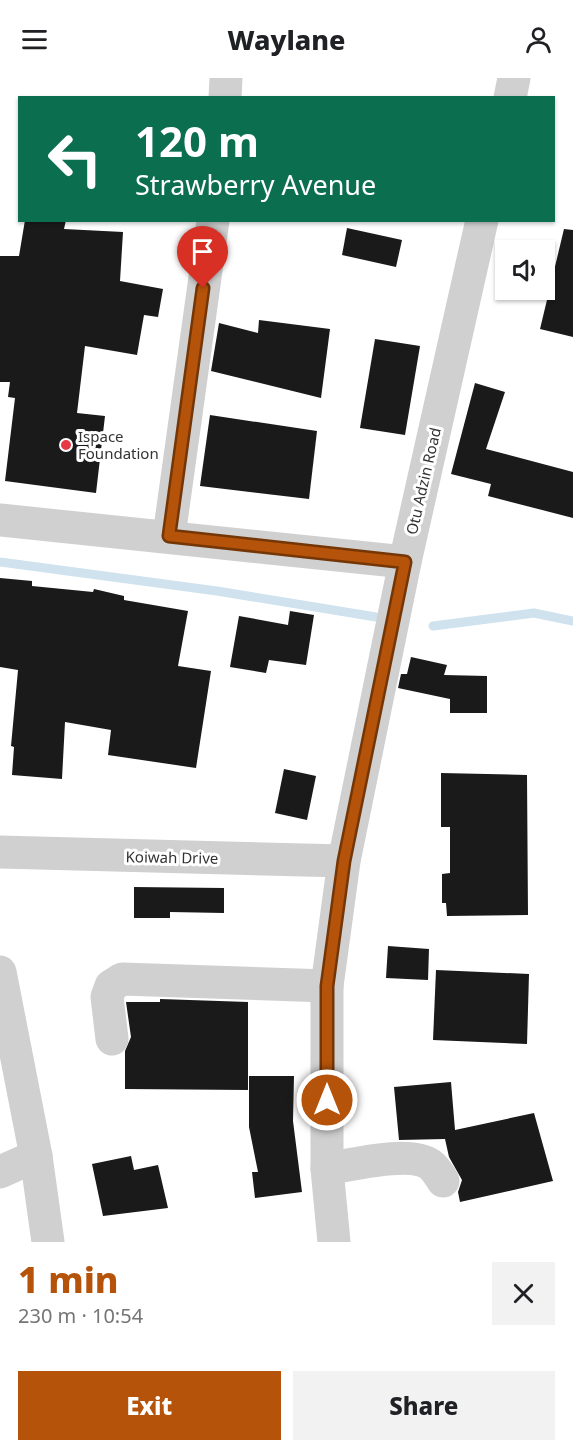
<!DOCTYPE html>
<html lang="en">
<head>
<meta charset="utf-8">
<style>
  :root { --surface:#fff; --page:#f2f2f2; --text:#202124; --muted:#757577; --accent:#b45309 }
  body { margin:0; font-family:"Noto Sans",sans-serif; background:var(--page); color:var(--text); height:100vh; display:flex; flex-direction:column; font-size:22px; white-space:nowrap }
  * { box-sizing:border-box; margin:0 }
  p { font-size:20px; color:var(--muted) }
  .icon { flex:none; width:33px; height:33px; fill:none; stroke:currentColor; stroke-width:2; stroke-linecap:round; stroke-linejoin:round }
  .map { position:relative; height:1164px; overflow:hidden }
  .details { display:flex; flex-direction:column; background:var(--surface); flex:1 }
  .details>* { flex:none }
  .banner { position:absolute; left:18px; top:18px; width:537px; height:126px; border-radius:0px; box-shadow:0 2px 4px #0004; background:#0b6e4f; color:#fff; overflow:hidden }
  .controls { position:absolute; left:495px; top:162px; display:grid; gap:12px }
  .controls a { display:grid; place-items:center; width:60px; height:60px; border-radius:0px; background:var(--surface); box-shadow:0 2px 4px #0004; font-size:30px }
  .pin { position:absolute; display:grid; place-items:center; width:51px; height:51px; color:#fff; margin:-62px -26px; border-radius:50% 50% 50% 0; rotate:-45deg; box-shadow:0 0 6px #0007 }
  .pin .icon { rotate:45deg }
  .me { position:absolute; width:66px; margin:-33px; rotate:0deg; stroke-linejoin:round; filter:drop-shadow(0 0 4px #0008) }
  .turn { display:flex; align-items:center; gap:21px; height:126px; padding:0 18px; font-size:27px }
  .turn .icon { width:78px; height:78px; stroke-width:2.5 }
  .turn b { display:block; font-size:42px; line-height:51px }
  .round { display:grid; place-items:center; flex:none; width:63px; height:63px; border-radius:0px; background:var(--page) }
  .head { display:flex; align-items:center; justify-content:space-between; height:102px; padding:0 18px }
  h1 { font-size:36px; font-weight:800; line-height:45px; color:var(--accent) }
  .action { display:flex; gap:12px; margin-top:auto; padding:12px 18px }
  .action a { flex:1; height:69px; border-radius:0px; background:var(--accent); color:#fff; font-size:24px; font-weight:800; line-height:69px; text-align:center }
  .action a+a { background:var(--page); color:var(--text) }
  header { display:flex; justify-content:space-between; align-items:center; height:78px; padding:0 18px; background:var(--surface); font-size:27px; font-weight:800 }
  .map>svg:first-child { display:block }
</style>
</head>
<body>
<header><svg class="icon" aria-label="menu" viewBox="0 0 24 24"><path d="M4 6h16M4 12h16M4 18h16"/></svg>Waylane<svg class="icon" aria-label="person" viewBox="0 0 24 24"><circle cx="12" cy="8" r="4"/><path d="M4 21q1-7 8-7t8 7"/></svg></header>
<div class="map">
<svg width="573" height="1164" viewBox="0 0 573 1164">
  <rect width="100%" height="100%" fill="#fff"/>
  <g fill="none" stroke-linecap="round" stroke-linejoin="round">
    <g stroke="#cfe2ee" stroke-width="9">
      <path d="M0,484L217,513L376,539"/>
      <path d="M433,548L534,535L573,543"/>
    </g>
  </g>
  <g fill="#1a1a1a">
    <path d="M25,142H66L64,151L123,154L120,203L163,211L158,239L144,237L137,277L85,268L77,335L105,338L96,415L5,403L15,320L8,319L10,304H0V178H19Z"/>
    <path d="M347,150L402,162L396,189L342,177Z"/>
    <path d="M564,151L573,152V259L540,251Z"/>
    <path d="M259,242L330,251L321,320L211,293L219,245L258,255Z"/>
    <path d="M375,261L420,268L405,357L360,350Z"/>
    <path d="M475,305L505,314L486,371L573,394V440L488,418L491,406L451,396Z"/>
    <path d="M210,337L317,353L309,421L200,408Z"/>
    <path d="M0,500L32,503V508L93,514L94,511L124,518V522L188,533L178,588L211,593L196,690L108,677L111,652L65,644L62,701L12,697L14,669L11,668L18,592L0,589Z"/>
    <path d="M290,533L314,537L306,587L269,582L266,595L230,589L239,538L288,547Z"/>
    <path d="M411,579L447,587L444,597L487,598V635H450V621L398,610L401,596H407Z"/>
    <path d="M284,691L316,698L307,742L275,735Z"/>
    <path d="M441,695L527,697L528,837L447,838L446,825H442V796L450,795V749H441Z"/>
    <path d="M134,809L224,810V835L170,834V840H134Z"/>
    <path d="M388,868L429,871L428,902L386,900Z"/>
    <path d="M436,892L529,896L527,966L433,962Z"/>
    <path d="M160,921L248,924V1012L125,1011V973L131,959L126,924H160Z"/>
    <path d="M249,998H294L293,1043L302,1114L255,1120L252,1094H258L249,1049Z"/>
    <path d="M451,1004L455,1052L534,1035L553,1103L460,1124L458,1114L462,1102L449,1079L445,1061L399,1062L394,1009Z"/>
    <path d="M131,1078L134,1092L158,1087L168,1130L103,1138L92,1086Z"/>
  </g>
  <g fill="none" stroke-linecap="round" stroke-linejoin="round">
    <g stroke="#d0d0d0" stroke-width="33">
      <path d="M225,20L226,0"/>
      <path d="M510,20L514,0"/>
      <path d="M0,442L405,484"/>
      <path d="M169,458L213,142"/>
      <path d="M0,774L344,783"/>
      <path d="M0,894L36,1078L48,1164"/>
      <path d="M112,961L107,919L111,908L122,901L327,908"/>
      <path d="M327,1091C351,1087 413,1071 432,1088C436,1092 440,1098 443,1103"/>
      <path d="M0,1094L36,1078"/>
      <path d="M334,1164L327,1091V908L344,783L405,484L482,142"/>
    </g>
  </g>
  <g fill="none" stroke-linecap="round" stroke-linejoin="round">
    <defs>
      <path id="route" d="M203,210L169,458L405,484L344,783L327,908V1022"/>
    </defs>
    <use href="#route" stroke="#753606" stroke-width="15"/>
    <use href="#route" stroke="#b45309" stroke-width="10"/>
  </g>
  <circle fill="#e63946" stroke="#fff" stroke-width="2" cx="66" cy="367" r="6"/>
  <g text-anchor="middle" dominant-baseline="central" stroke-width="6" stroke-linejoin="round" paint-order="stroke">
    <g font-size="15" fill="#333" stroke="#fff" text-anchor="start">
      <text x="78" y="358">Ispace<tspan x="78" dy="17">Foundation</tspan></text>
    </g>
    <g font-size="15" fill="#333" stroke="#fff">
      <text transform="translate(423 403) rotate(-77)">Otu Adzin Road</text>
      <text transform="translate(172 779) rotate(1)">Koiwah Drive</text>
    </g>
  </g>
</svg>
<div class="controls">
<a><svg class="icon" aria-label="sound" viewBox="0 0 24 24"><path d="M4 9h4l5-4v14l-5-4H4zM17 9q2 3 0 6"/></svg></a>
</div>
<div class="pin" style="left:203px;top:210px;background:#d93025"><svg class="icon" aria-label="arrive" viewBox="0 0 24 24"><path d="M6 21V4h12l-3 4 3 4H6"/></svg></div>
<svg class="me" style="left:327px;top:1022px" viewBox="-20 -20 40 40"><circle r="17" fill="#b45309" stroke="#fff" stroke-width="3"/><path d="M0-11L8 9 0 5-8 9z" fill="#fff"/></svg>
<div class="banner">
<div class="turn"><svg class="icon" aria-label="left" viewBox="0 0 24 24"><path d="M17 20v-9H6M10 6l-5 5 5 5"/></svg><div><b>120 m</b>Strawberry Avenue</div></div>
</div>
</div>
<section class="details">
<div class="head"><div><h1>1 min</h1><p>230 m · 10:54</p></div><a class="round"><svg class="icon" aria-label="close" viewBox="0 0 24 24"><path d="M6 6l12 12M18 6L6 18"/></svg></a></div>
<div class="action"><a>Exit</a><a>Share</a></div>
</section>
</body>
</html>
